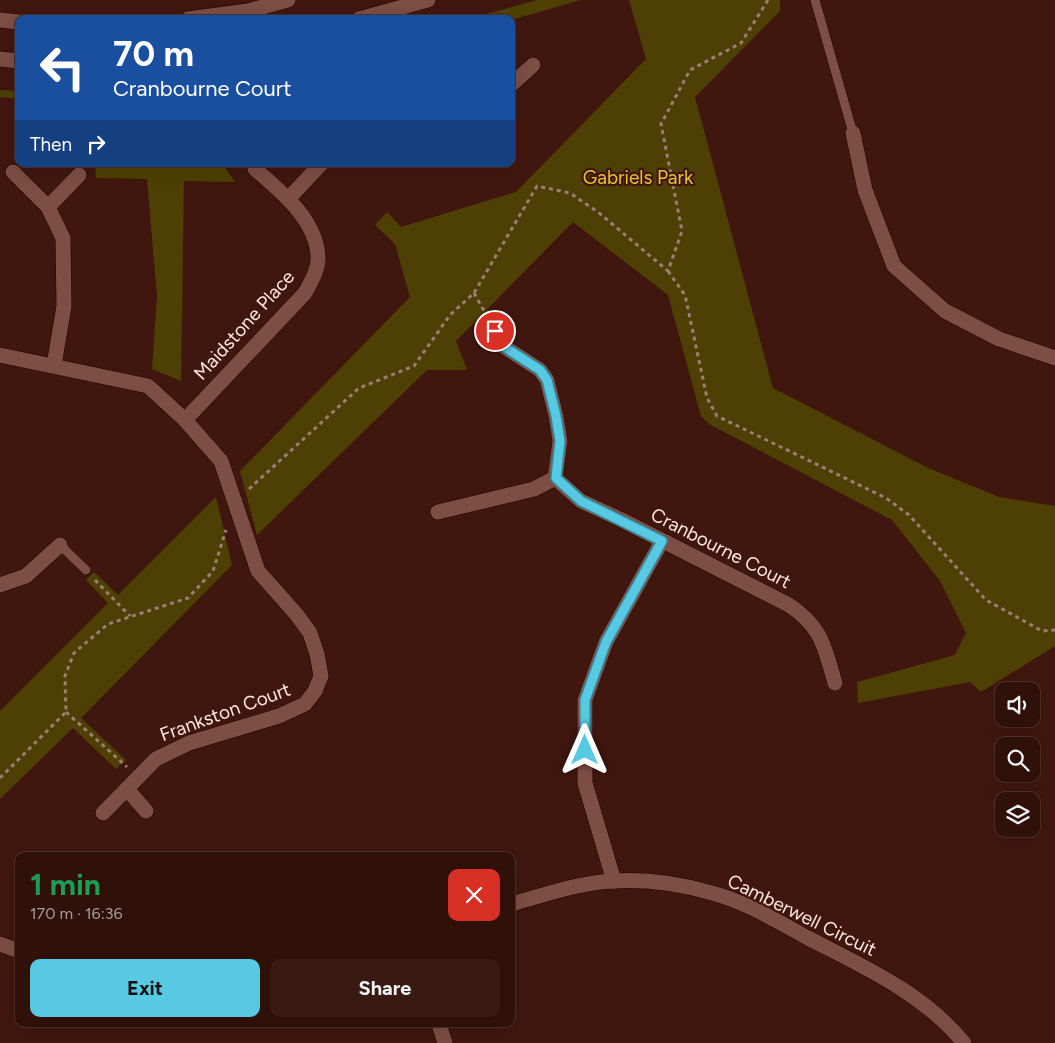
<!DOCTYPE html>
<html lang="en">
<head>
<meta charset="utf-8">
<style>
  :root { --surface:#30110a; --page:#381a13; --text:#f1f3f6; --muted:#a89d9c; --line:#4b312b; --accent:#57c9e2 }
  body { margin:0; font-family:Figtree,sans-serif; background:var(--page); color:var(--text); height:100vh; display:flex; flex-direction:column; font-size:19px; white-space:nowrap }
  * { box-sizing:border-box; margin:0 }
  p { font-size:16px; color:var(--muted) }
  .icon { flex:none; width:28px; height:28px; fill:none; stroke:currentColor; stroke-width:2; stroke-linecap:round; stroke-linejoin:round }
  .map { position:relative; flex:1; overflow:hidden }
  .details { position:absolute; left:15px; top:852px; width:500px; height:175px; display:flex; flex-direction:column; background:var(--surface); border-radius:10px; box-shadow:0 5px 20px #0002,0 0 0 1px var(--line) }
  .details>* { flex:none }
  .hud { position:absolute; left:15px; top:15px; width:500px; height:152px; border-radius:10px; box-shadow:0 5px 20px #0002,0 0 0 1px var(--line); background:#1a4fa0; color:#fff; overflow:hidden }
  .buttons { position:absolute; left:995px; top:682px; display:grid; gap:10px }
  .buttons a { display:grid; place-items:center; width:45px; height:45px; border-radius:10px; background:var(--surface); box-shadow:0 5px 20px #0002,0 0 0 1px var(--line); font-size:25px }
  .pin { position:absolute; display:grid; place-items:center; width:42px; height:42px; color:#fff; margin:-21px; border:2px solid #fff; border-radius:50%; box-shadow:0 1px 5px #0007 }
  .me { position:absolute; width:55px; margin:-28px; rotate:0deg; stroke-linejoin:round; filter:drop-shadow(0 0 4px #0008) }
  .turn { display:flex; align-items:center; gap:18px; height:105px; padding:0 15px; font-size:22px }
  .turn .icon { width:65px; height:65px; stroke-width:2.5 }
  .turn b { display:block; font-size:35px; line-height:42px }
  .then { display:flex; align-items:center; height:48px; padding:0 15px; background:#0003; gap:10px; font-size:19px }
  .round { display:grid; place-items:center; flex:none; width:52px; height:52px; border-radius:10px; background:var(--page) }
  .summary { display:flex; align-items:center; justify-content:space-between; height:85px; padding:0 15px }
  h1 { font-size:30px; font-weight:700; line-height:38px; color:#1e9e55 }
  .button { display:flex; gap:10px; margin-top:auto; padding:10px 15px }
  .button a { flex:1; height:58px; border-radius:10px; background:var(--accent); color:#111; font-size:20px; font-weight:700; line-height:58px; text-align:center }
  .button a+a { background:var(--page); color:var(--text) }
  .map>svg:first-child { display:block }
</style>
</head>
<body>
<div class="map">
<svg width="1055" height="1043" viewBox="0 0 1055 1043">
  <rect width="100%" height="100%" fill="#40170e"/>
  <g fill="#4e4004">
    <path d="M537,0H581L511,20L468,19Z"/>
    <path d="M629,0H780V11L695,97L773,388L928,468L999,497L1055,506V646L981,692L970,682L858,703L857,682L955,655L966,633L940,581L892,520L709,424L701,416L668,295L573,222L456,341L467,370H427L257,535L240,471L410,297L395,244L375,225L387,212L401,227L516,192L646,59Z"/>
    <path d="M0,90L19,91V99L0,97Z"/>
    <path d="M95,164H181V166L225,167L235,182L184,181L181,381L152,369L157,296L147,179L96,178Z"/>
    <path d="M216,497L232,565L81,718L126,760L116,769L73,728L0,799V711L108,603L86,580L94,572L118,595Z"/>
  </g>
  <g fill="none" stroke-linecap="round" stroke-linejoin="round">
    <defs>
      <g id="lane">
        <path d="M815,0L853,133"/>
        <path d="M60,545L86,570"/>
      </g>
      <g id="street">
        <path d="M511,85L533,65"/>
        <path d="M853,133L865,190L894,266L945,311L999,339L1055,358"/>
        <path d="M13,172L48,207L63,238L64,306L54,365"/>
        <path d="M288,199L321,164"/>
        <path d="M48,207L79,175"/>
        <path d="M495,331L503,346L540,370L547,380L556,416L560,441L555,478"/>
        <path d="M0,355L148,386L185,420L221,461L258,571L297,615L310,633L317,654L321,676L315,691L305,704L279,716L189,743L156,759L103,813"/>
        <path d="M185,420L305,293C311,282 319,269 318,256C316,219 280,191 255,169"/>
        <path d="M555,478L581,501L622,520L789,605C822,627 824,646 835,683"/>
        <path d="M438,512L534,489L555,478"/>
        <path d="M0,585L26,576L60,545"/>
        <path d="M127,789L146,811"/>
        <path d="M614,881L585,783V700L606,642L662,541"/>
        <path d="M511,904C545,895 580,882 615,881C647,879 681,884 712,893C746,902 777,921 808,938C864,967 923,993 964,1043"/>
        <path d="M0,944L19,951"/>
        <path d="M439,1024L445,1043"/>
      </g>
      <g id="secondary">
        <path d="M188,19L248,11L288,0"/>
        <path d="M359,19L428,0"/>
        <path d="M0,20L19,22"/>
        <path d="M0,59L19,61"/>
      </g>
    </defs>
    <use href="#lane" stroke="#240100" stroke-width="10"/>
    <use href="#street" stroke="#240100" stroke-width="16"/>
    <use href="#secondary" stroke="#240100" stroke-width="16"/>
    <g stroke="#9d7d75" stroke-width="3" stroke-dasharray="4 4" stroke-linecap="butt">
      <path d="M668,271L685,295L707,398L717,416L886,498L909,515L986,600L1042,631L1055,630"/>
      <path d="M474,293L487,316"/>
      <path d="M249,489L359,388L414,366L450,315L474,293L537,186L570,193L598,212L668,271L682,231L661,124L690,70L741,43L768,0"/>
      <path d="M95,580L130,616"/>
      <path d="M66,712L127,767"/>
      <path d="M0,778L66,712L65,676L74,653L108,624L188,598L213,571L226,530"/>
    </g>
    <use href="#lane" stroke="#7d4e43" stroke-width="9"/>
    <use href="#street" stroke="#7d4e43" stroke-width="15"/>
    <use href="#secondary" stroke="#7d4e43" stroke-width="15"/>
  </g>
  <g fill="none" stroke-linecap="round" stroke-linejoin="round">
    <defs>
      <path id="route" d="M495,331L503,346L540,370L547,380L556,416L560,441L556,478L581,501L662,541L606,642L585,700V750"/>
    </defs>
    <use href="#route" stroke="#398393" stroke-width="12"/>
    <use href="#route" stroke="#57c9e2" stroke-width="9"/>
  </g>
  <g text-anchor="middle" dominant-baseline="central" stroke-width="4.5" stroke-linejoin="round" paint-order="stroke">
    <g font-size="19" fill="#e6c336" stroke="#40170e">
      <text x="638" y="177">Gabriels Park</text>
    </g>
    <g font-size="19" fill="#fce5df" stroke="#40170e">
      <text transform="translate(244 325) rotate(-48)">Maidstone Place</text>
      <text transform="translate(721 548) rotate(27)">Cranbourne Court</text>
      <text transform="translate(225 712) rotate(-20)">Frankston Court</text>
      <text transform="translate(802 915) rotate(26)">Camberwell Circuit</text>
    </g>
  </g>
</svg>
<div class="buttons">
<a><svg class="icon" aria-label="sound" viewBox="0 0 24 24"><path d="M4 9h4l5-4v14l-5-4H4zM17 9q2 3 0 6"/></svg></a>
<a><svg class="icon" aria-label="search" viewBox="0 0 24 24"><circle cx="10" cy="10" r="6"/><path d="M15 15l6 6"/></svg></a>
<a><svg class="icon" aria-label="layers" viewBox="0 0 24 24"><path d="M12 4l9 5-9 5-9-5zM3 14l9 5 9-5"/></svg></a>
</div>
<div class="pin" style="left:495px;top:331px;background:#d93025"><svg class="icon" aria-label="arrive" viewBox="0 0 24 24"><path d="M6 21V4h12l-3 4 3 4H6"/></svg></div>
<svg class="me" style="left:585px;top:750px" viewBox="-20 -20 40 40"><path d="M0-17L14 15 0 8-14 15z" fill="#57c9e2" stroke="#fff" stroke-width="4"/></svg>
<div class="hud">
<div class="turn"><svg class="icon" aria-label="left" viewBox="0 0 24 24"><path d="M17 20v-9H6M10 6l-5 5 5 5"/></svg><div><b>70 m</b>Cranbourne Court</div></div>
<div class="then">Then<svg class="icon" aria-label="right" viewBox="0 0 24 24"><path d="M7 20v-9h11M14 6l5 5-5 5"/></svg></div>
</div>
<section class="details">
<div class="summary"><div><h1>1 min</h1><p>170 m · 16:36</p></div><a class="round" style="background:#d93025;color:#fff"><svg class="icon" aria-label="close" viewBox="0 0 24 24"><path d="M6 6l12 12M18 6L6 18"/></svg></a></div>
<div class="button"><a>Exit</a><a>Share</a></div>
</section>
</div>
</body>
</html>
